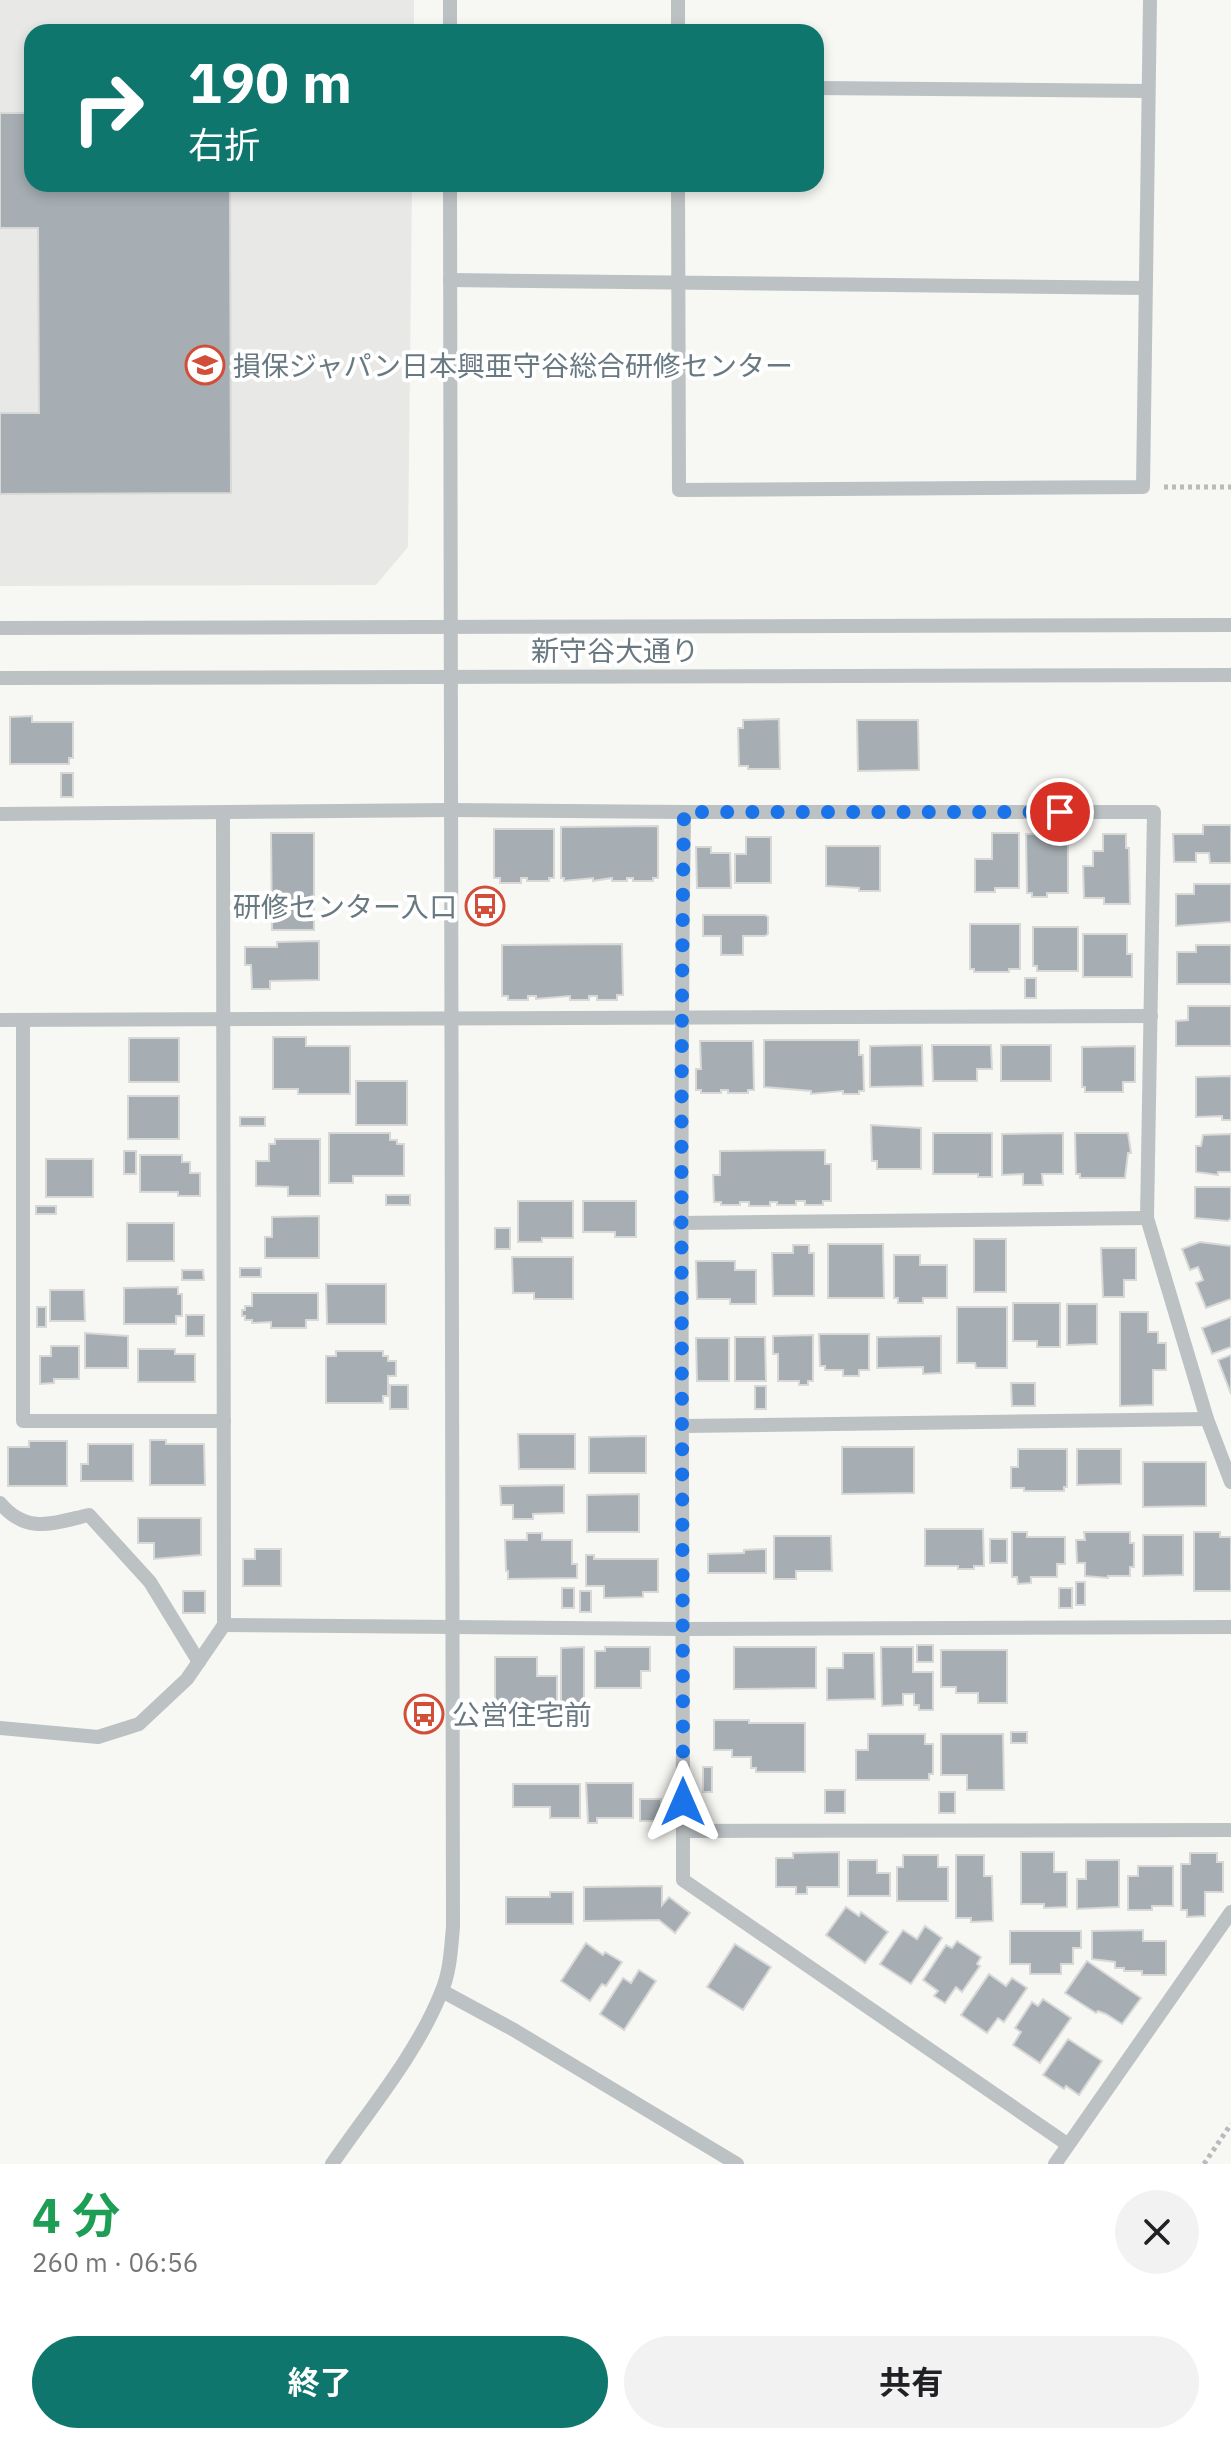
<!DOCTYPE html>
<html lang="ja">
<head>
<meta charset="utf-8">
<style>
  :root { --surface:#fff; --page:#f2f2f2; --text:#202124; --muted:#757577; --accent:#0f766e }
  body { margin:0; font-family:"IBM Plex Sans","Noto Sans JP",sans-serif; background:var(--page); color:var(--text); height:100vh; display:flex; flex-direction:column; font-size:30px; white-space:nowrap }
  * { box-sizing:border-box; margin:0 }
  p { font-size:26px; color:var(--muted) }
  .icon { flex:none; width:44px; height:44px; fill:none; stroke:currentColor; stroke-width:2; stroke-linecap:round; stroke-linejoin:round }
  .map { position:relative; height:2164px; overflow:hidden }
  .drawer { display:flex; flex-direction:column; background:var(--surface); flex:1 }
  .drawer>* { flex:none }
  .top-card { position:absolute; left:24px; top:24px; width:800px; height:168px; border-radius:24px; box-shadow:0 4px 12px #0003; background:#0f766e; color:#fff; overflow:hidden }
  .pin { position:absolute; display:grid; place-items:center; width:68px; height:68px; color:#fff; margin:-34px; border:4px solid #fff; border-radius:50%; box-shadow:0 2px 8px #0007 }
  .me { position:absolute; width:88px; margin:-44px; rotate:0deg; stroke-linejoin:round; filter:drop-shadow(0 0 6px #0008) }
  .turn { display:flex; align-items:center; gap:28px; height:168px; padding:0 32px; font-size:36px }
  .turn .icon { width:104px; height:104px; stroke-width:2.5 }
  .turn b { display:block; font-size:56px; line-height:68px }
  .round { display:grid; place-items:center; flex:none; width:84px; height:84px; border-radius:42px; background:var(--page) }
  .summary { display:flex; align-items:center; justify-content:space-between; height:136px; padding:0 32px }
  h1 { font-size:48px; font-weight:700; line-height:60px; color:#1e9e55 }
  .primary-button { display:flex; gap:16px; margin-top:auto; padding:16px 32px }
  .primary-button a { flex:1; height:92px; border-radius:48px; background:var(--accent); color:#fff; font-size:32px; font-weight:700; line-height:92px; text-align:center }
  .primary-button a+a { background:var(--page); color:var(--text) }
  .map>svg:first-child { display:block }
</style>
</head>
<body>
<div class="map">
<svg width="1231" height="2164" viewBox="0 0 1231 2164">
  <rect width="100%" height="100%" fill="#f7f7f4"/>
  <path fill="#e8e8e7" d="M0,0H414V32H32V184H412L408,547L376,585L0,586Z"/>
  <g fill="#a6aeb3" stroke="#d8d8d7" stroke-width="2">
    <path d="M0,113H32V184H230L231,493L0,494V413H39L38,228H0Z"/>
    <path d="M32,716V722H73V758H69V764H10V717Z"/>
    <path d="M779,719L780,769H748V766H739L738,728H743V720Z"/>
    <path d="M857,720H918L919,770L858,771Z"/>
    <rect x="61" y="773" width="12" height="24"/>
    <path d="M1203,825H1231V863H1210L1209,853H1196V862H1174L1173,834H1203Z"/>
    <path d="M658,826V878H653V881H633V878H627V881H612V878L593,881V878L564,881V878H561V827Z"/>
    <path d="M494,829H554V878H549V881H527V878H521V883H500V878H494Z"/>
    <path d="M271,833H314V930H272Z"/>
    <path d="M992,833H1019V888H995V892H975V859H992Z"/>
    <path d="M1026,834H1068V893H1047V897H1032V893H1027Z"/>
    <path d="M1103,834H1126V848H1129L1130,904H1104V898H1084L1083,866H1093V851H1103Z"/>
    <path d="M746,837H771V883H735V854H746Z"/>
    <path d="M826,846H880V891H859V888L826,886Z"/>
    <path d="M696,847H711V853H730L731,888H697Z"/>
    <path d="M1194,884H1231V922L1176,926V894H1194Z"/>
    <path d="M703,915H765L768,917V934L765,936H743V955H721V936H703Z"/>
    <path d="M970,924H1020V969H1009V972H974V969H970Z"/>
    <path d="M1033,927H1078V971H1037V966H1033Z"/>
    <path d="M1083,934H1127V954H1132V977H1083Z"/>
    <path d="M319,941V980L270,981V989H252L251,965H245V947H277V942Z"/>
    <path d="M622,944L623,995H617V1000H597V996H589V1000H570V996L536,999V996H528V1000H508V996H502V945Z"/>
    <path d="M1196,945H1231V984H1177V952H1196Z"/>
    <rect x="1025" y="978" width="11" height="20"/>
    <path d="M1188,1006H1231V1046H1176V1021L1188,1020Z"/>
    <path d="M273,1037H306V1046H350V1094H298V1089H273Z"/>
    <rect x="129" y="1038" width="50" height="44"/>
    <path d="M764,1040H859V1055H863L864,1091H859V1094H843V1091L811,1094V1091L764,1087Z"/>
    <path d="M700,1041H753L754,1090H748V1093H728V1090H721V1093H701V1090H696V1069H701Z"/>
    <path d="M922,1045L923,1086L870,1087V1046Z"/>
    <path d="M932,1045H991L992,1069H977V1081H933Z"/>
    <rect x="1001" y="1045" width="50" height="36"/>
    <path d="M1135,1046V1082H1123V1092H1085V1087H1082V1047Z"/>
    <path d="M1231,1076V1120H1222V1116L1196,1117V1077Z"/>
    <rect x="356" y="1081" width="51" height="44"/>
    <rect x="128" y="1096" width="51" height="43"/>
    <rect x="240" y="1117" width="25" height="9"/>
    <path d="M871,1125L921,1128V1169H877V1161H872Z"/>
    <path d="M329,1133H390V1140H397V1144H404V1176H353V1183H329Z"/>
    <path d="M933,1133H992V1177H978V1174H933Z"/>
    <path d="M1063,1133V1174H1042L1043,1185H1023V1174L1002,1175V1134Z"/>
    <path d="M1075,1133H1128L1131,1153H1128L1125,1178H1080V1174H1076Z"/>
    <path d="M1231,1134V1172H1218V1175L1196,1172V1146H1201L1203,1135Z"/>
    <path d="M275,1139H320V1196H288V1187L256,1186V1161H269V1144H275Z"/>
    <path d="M825,1150V1164H831V1201H823V1205H805V1201H796V1205H777V1202H770V1206H749V1202H740V1205H721V1202H714L713,1175H720V1151Z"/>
    <rect x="124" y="1151" width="12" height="23"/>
    <path d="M140,1155H182V1162H190V1173H200V1196H178V1192H140Z"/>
    <rect x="46" y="1159" width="47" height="38"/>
    <path d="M1195,1187H1231V1218L1228,1221L1195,1218Z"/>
    <rect x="386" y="1195" width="24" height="10"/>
    <path d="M518,1201H573V1238H542V1242H518Z"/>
    <path d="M583,1201H636V1237H615V1232H583Z"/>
    <rect x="36" y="1206" width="20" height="8"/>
    <path d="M319,1216V1258H265V1237H272V1217Z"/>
    <rect x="127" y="1223" width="47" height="38"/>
    <rect x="495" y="1228" width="15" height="21"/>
    <rect x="974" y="1239" width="32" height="53"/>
    <path d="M1200,1242L1231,1246V1299L1206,1308L1196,1283L1203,1280L1198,1267L1190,1270L1182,1249Z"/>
    <path d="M828,1244H883L884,1298H828Z"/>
    <path d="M793,1245H809V1253H814V1296H773L772,1253H793Z"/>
    <path d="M1101,1248H1136V1280H1124V1297H1103Z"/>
    <path d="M894,1255H920V1265H947V1298H923V1303H898V1298H894Z"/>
    <path d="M512,1257H573V1299H534V1293H513Z"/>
    <path d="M696,1261H735V1270H756V1304H730V1299H697Z"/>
    <rect x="240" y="1268" width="21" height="9"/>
    <path d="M182,1270H203L204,1280H182Z"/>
    <path d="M326,1284H386V1324H327Z"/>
    <path d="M178,1287V1294H182V1316H176V1324H124V1288Z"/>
    <path d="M50,1290H84L85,1321H50Z"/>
    <path d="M252,1293H318V1320H306V1328H271V1322L252,1323V1320H245V1316H242V1310H245V1306H252Z"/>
    <path d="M1013,1303H1060V1347H1037V1341H1013Z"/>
    <path d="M1067,1304H1097V1344L1067,1345Z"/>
    <rect x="37" y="1307" width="9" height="20"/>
    <path d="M957,1307H1007V1368H976L975,1363H957Z"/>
    <path d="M1120,1312H1148V1332H1158V1343H1166V1370H1153V1405L1120,1406Z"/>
    <rect x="186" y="1315" width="18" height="21"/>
    <path d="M1231,1317V1347L1212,1354L1202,1328Z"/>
    <path d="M85,1333L128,1336V1368H85Z"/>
    <path d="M819,1334H869V1370H859V1376H843V1370H825V1366H820Z"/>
    <path d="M813,1335V1381H808V1385H799V1381H778V1354H773V1336Z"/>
    <path d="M941,1336V1373L923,1374V1367L877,1368V1337Z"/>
    <path d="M735,1337H765L766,1381H735Z"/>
    <path d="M696,1338H729V1381H697Z"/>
    <path d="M51,1346H79V1379H54V1383L40,1384V1356H51Z"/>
    <path d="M138,1349H175V1354H195V1382H138Z"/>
    <path d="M336,1351H383V1356H388V1361H396V1376H388V1396H383V1403H326V1356H336Z"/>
    <path d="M1231,1355V1394L1218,1360Z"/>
    <path d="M1011,1383H1035V1406H1012Z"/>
    <rect x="390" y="1385" width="18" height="24"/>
    <rect x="755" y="1386" width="11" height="23"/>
    <path d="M518,1434H575V1469H519Z"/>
    <path d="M646,1436V1473H589V1437Z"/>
    <path d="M150,1440H166V1444H204L205,1485H150Z"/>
    <path d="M29,1441H67V1486H8V1447H29Z"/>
    <path d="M88,1444H133V1481H81V1464H88Z"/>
    <path d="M842,1447H914V1493L842,1494Z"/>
    <path d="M1018,1449H1067V1487H1064V1491H1024V1488H1011V1467H1018Z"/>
    <path d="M1077,1449H1121V1484L1077,1485Z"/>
    <path d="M1143,1462H1206V1506L1143,1507Z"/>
    <path d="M564,1485V1513L533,1514V1519H513V1505H501L500,1486Z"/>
    <path d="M639,1494V1532H587V1495Z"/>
    <path d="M138,1518H201V1555L154,1559V1543H138Z"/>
    <path d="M925,1529H983L984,1566H974V1569H958V1566H925Z"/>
    <path d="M1012,1532H1027V1537H1065V1564H1057V1577H1031V1583L1018,1584L1017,1577H1012Z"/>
    <path d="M1084,1532H1130V1543H1134V1567H1130V1576H1108V1578L1085,1576V1563H1077L1076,1540H1085Z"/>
    <path d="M1194,1532H1220V1537H1231V1591H1194Z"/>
    <path d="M527,1533H542V1540H572V1564H577V1578L508,1579V1571H506L505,1540H527Z"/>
    <path d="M1143,1535H1183V1575L1143,1576Z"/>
    <path d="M774,1536H831L832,1571H796V1579H774Z"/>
    <rect x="990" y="1539" width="17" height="24"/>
    <path d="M255,1549H281V1586H243V1559H255Z"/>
    <path d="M766,1549V1573H708V1554L744,1553V1550Z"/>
    <path d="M586,1555H594V1559H658V1592H643V1597L604,1598V1586H586Z"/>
    <rect x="1076" y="1582" width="9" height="23"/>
    <rect x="562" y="1588" width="12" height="20"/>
    <rect x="1059" y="1588" width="13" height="20"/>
    <rect x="183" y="1591" width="22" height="22"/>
    <rect x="580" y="1591" width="11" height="21"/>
    <rect x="917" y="1645" width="16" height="17"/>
    <path d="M584,1647V1715H561V1648Z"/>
    <path d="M605,1647H650V1671H641V1688H595V1651H605Z"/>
    <path d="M734,1647H816V1688L734,1689Z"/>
    <path d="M881,1647H913V1672H933V1710H919V1705H914V1694H903V1705L882,1706Z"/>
    <path d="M941,1650H1007V1703H978V1693H956V1687H941Z"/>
    <path d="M843,1653H874L875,1699L827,1700V1668H843Z"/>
    <path d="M495,1657H537V1676H557V1705H495Z"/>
    <path d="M714,1720H749V1723H805V1772H756V1768H751V1757H732V1750H714Z"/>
    <rect x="1011" y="1732" width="16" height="11"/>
    <path d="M868,1734H925V1744H933V1774H929V1780H856V1750H868Z"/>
    <path d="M941,1734H1003L1004,1790H967V1775H941Z"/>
    <rect x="703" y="1767" width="9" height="25"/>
    <path d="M586,1783H633V1818H597V1823H588Z"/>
    <path d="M513,1784H580V1818H550V1807H513Z"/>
    <rect x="825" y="1790" width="20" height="23"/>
    <rect x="939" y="1792" width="16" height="21"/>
    <rect x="640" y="1799" width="21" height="22"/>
    <path d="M839,1852V1887H807V1894H796V1887H776V1858H793V1853Z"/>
    <path d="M1021,1852H1054V1872H1067V1907L1044,1908V1904H1021Z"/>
    <path d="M1190,1853H1217V1862H1223V1892H1205V1916L1187,1917V1910H1181V1864H1190Z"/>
    <path d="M903,1855H938V1867H948V1901H897V1867H903Z"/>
    <path d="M956,1855H984V1876H992L993,1921L971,1922V1918H956Z"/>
    <path d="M848,1860H877V1873H890V1896H848Z"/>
    <path d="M1086,1860H1119V1907L1077,1909V1879H1086Z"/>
    <path d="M1138,1866H1173V1906H1152V1910H1128V1876H1138Z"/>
    <path d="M662,1886V1905L669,1897L690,1913L675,1933L659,1920L584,1921V1887Z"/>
    <path d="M550,1892H573V1924H506V1897H550Z"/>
    <path d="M846,1907L859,1916L861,1912L888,1932L865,1963L826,1935Z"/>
    <path d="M925,1926L942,1938L911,1984L880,1964L903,1930L917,1939Z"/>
    <path d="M1143,1930V1941H1166V1975H1142V1971H1124V1968H1115V1962L1092,1959V1931Z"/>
    <path d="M1010,1931H1081V1948H1073V1964H1061V1974H1030V1964H1010Z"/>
    <path d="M957,1941L981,1957L977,1964L980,1966L962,1992L956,1987L945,2003L934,1996L938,1991L923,1980L946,1945L952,1948Z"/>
    <path d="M586,1943L603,1955L605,1952L622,1962L606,1986L602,1984L590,2001L561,1981Z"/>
    <path d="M735,1944L771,1967L743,2010L707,1987Z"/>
    <path d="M1087,1961L1141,1998L1122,2024L1106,2014L1098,2011L1096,2013L1065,1993Z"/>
    <path d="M639,1970L656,1981L624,2030L600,2014L623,1978L631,1983Z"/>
    <path d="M989,1974L1006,1986L1012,1978L1027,1988L1004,2022L998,2018L987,2033L961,2015Z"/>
    <path d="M1043,1999L1071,2018L1040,2063L1013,2045L1021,2032L1015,2028L1032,2002L1038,2006Z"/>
    <path d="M1068,2039L1102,2061L1079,2095L1066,2086L1064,2089L1043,2075Z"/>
  </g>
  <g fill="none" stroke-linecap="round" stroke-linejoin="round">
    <g stroke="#b7bbbc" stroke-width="5" stroke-dasharray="4 4" stroke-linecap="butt">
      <path d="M1164,487H1231"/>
      <path d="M1204,2164L1231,2124"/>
    </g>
    <g stroke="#bcc1c4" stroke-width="14">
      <path d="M450,0V32"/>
      <path d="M678,0V32"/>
      <path d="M816,88L1148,91"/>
      <path d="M678,184L679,490L1143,487L1150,0"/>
      <path d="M450,280L1145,288"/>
      <path d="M0,628L1231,625"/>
      <path d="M0,678L1231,675"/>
      <path d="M684,812C679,1168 683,1524 683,1880L1067,2144"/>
      <path d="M0,814L450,810L684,812H1154L1147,1218L1207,1419L1231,1482"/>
      <path d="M0,1020L1151,1016"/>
      <path d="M23,1020V1421H224"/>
      <path d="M680,1223L1147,1218"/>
      <path d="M683,1426L1207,1419"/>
      <path d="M0,1503C27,1535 53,1523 89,1515L150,1582L199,1662"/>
      <path d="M224,1625L682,1629L1231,1627"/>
      <path d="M0,1728L98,1737L139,1724L187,1679L224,1625L223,813"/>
      <path d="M683,1831L1231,1830"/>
      <path d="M442,1991L514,2030L737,2164"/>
      <path d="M332,2164C369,2110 416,2055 441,1993C450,1973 451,1949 453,1927L450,184"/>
      <path d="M1055,2164L1231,1912"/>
    </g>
  </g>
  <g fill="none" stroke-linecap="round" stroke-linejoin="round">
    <path stroke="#1a73e8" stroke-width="14" stroke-dasharray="0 25.2" d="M683,1802C683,1472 679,1142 684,812H1060"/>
  </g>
  <defs>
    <symbol id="school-ring" viewBox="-11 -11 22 22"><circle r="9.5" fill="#fff" stroke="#d34e38" stroke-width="1.5"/><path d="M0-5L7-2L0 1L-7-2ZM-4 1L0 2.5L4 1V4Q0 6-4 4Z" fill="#d34e38"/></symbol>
    <symbol id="bus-ring" viewBox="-11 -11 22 22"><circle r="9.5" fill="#fff" stroke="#d34e38" stroke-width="1.5"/><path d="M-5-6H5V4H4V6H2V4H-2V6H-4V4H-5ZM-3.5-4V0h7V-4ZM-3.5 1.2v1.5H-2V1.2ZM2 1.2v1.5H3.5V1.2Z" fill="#d34e38"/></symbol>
  </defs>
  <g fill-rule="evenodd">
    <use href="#school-ring" x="183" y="343" width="44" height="44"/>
    <use href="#bus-ring" x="463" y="884" width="44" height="44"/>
    <use href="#bus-ring" x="402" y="1692" width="44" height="44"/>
  </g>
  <g text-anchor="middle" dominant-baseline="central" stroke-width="8" stroke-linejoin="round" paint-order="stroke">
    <g font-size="28" fill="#697982" stroke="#fff" text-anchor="start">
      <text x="233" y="365">損保ジャパン日本興亜守谷総合研修センター</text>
      <text x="457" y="906" text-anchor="end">研修センター入口</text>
      <text x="452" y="1714">公営住宅前</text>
    </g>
    <g font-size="28" fill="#697982" stroke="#fff">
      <text x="615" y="650">新守谷大通り</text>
    </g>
  </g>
</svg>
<div class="pin" style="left:1060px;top:812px;background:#d93025"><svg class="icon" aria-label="arrive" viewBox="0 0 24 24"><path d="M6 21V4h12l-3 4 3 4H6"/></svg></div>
<svg class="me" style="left:683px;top:1802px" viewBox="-20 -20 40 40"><path d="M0-17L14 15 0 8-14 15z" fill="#1a73e8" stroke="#fff" stroke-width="4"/></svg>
<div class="top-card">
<div class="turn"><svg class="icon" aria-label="right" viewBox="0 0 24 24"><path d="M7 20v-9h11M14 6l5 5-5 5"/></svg><div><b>190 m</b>右折</div></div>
</div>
</div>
<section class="drawer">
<div class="summary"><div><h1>4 分</h1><p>260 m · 06:56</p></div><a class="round"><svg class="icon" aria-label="close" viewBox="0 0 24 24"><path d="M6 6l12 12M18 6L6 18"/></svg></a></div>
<div class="primary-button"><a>終了</a><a>共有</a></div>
</section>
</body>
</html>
